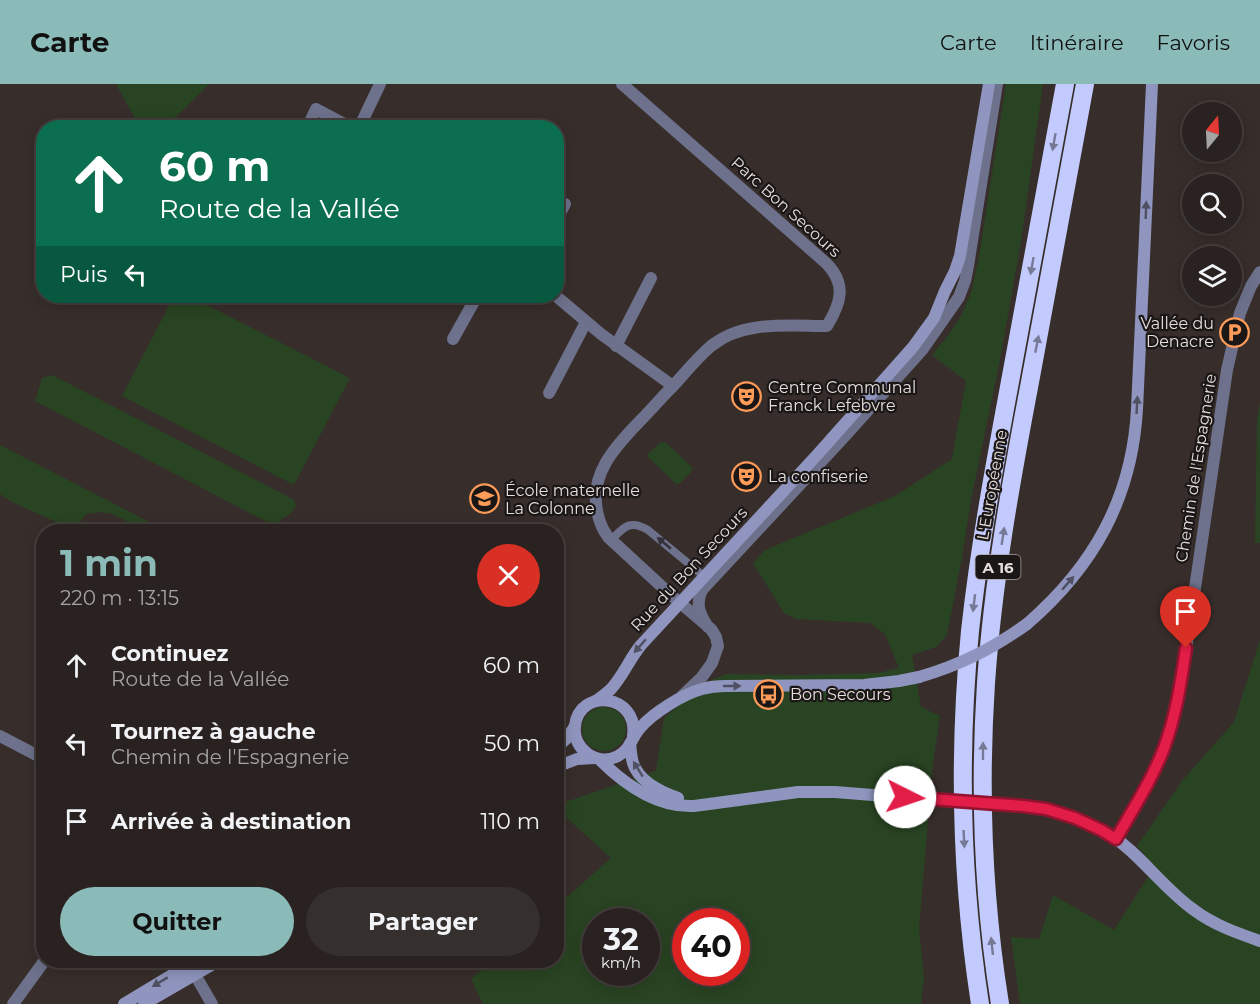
<!DOCTYPE html>
<html lang="fr">
<head>
<meta charset="utf-8">
<style>
  :root { --surface:#292220; --page:#352f2d; --text:#f1f3f6; --muted:#a5a4a5; --line:#453f3e; --accent:#8bbbb9 }
  body { margin:0; font-family:Montserrat,sans-serif; background:var(--page); color:var(--text); height:100vh; display:flex; flex-direction:column; font-size:22px; white-space:nowrap }
  * { box-sizing:border-box; margin:0 }
  p { font-size:20px; color:var(--muted) }
  .icon { flex:none; width:33px; height:33px; fill:none; stroke:currentColor; stroke-width:2; stroke-linecap:round; stroke-linejoin:round }
  .map { position:relative; flex:1; overflow:hidden }
  .drawer { position:absolute; left:36px; top:440px; width:528px; height:444px; display:flex; flex-direction:column; background:var(--surface); border-radius:24px; box-shadow:0 3px 15px #0003,0 0 0 2px var(--line) }
  .drawer>* { flex:none }
  .banner { position:absolute; left:36px; top:36px; width:528px; height:183px; border-radius:24px; box-shadow:0 3px 15px #0003,0 0 0 2px var(--line); background:#0b6e4f; color:#fff; overflow:hidden }
  .needle { width:39px; rotate:18deg }
  .tools { position:absolute; left:1182px; top:18px; display:grid; gap:12px }
  .tools a { display:grid; place-items:center; width:60px; height:60px; border-radius:50%; background:var(--surface); box-shadow:0 3px 15px #0003,0 0 0 2px var(--line); font-size:30px }
  .speed { position:absolute; left:582px; top:824px; display:flex; gap:12px; font-size:30px; font-weight:700; text-align:center }
  .speed>* { display:grid; place-content:center; width:78px; height:78px; border-radius:50%; background:var(--surface); box-shadow:0 3px 15px #0003,0 0 0 2px var(--line); line-height:1 }
  .speed small { font-size:15px; font-weight:400 }
  .speed .limit { border:9px solid #d22; background:#fff; color:#111 }
  .pin { position:absolute; display:grid; place-items:center; width:51px; height:51px; color:#fff; margin:-62px -26px; border-radius:50% 50% 50% 0; rotate:-45deg; box-shadow:0 0 6px #0007 }
  .pin .icon { rotate:45deg }
  .me { position:absolute; width:66px; margin:-33px; rotate:94deg; stroke-linejoin:round; filter:drop-shadow(0 0 4px #0008) }
  .turn { display:flex; align-items:center; gap:21px; height:126px; padding:0 24px; font-size:27px }
  .turn .icon { width:78px; height:78px; stroke-width:2.5 }
  .turn b { display:block; font-size:42px; line-height:51px }
  .then { display:flex; align-items:center; height:57px; padding:0 24px; background:#0003; gap:12px; font-size:22px }
  .round { display:grid; place-items:center; flex:none; width:63px; height:63px; border-radius:32px; background:var(--page) }
  .headline { display:flex; align-items:center; justify-content:space-between; height:102px; padding:0 24px }
  h1 { font-size:36px; font-weight:700; line-height:45px; color:var(--accent) }
  .primary-button { display:flex; gap:12px; margin-top:auto; padding:12px 24px }
  .primary-button a { flex:1; height:69px; border-radius:36px; background:var(--accent); color:#111; font-size:24px; font-weight:700; line-height:69px; text-align:center }
  .primary-button a+a { background:var(--page); color:var(--text) }
  ul { padding:0; list-style:none }
  li { display:flex; align-items:center; gap:18px; height:78px; padding:0 24px }
  li div { flex:1 }
  li b { display:block; font-size:22px }
  li em { font-style:normal }
  header { display:flex; align-items:center; gap:36px; box-sizing:border-box; height:84px; padding:0 30px; background:var(--accent); color:#111 }
  header strong { font-size:28px }
  nav { display:flex; gap:33px; margin-inline-start:auto; font-size:21px }
  .map>svg:first-child { display:block }
</style>
</head>
<body>
<header>
<strong>Carte</strong>
<nav><a>Carte</a><a>Itinéraire</a><a>Favoris</a></nav>
</header>
<div class="map">
<svg width="1260" height="920" viewBox="0 0 1260 920">
  <rect width="100%" height="100%" fill="#372e2b"/>
  <g fill="#294422" fill-rule="evenodd">
    <path d="M116,0H209L166,43L140,44Z"/>
    <path d="M1006,0H1043L1021,158L1000,276L972,411L962,473L947,551L936,563L912,571L921,623L940,632L933,679L919,844L924,894L921,920H483L471,895L493,876H556L557,822L611,774L557,725V721L656,687L664,634L707,598L726,590L796,591L878,589L899,584L885,550L870,539L796,535L784,529L753,479L765,466L895,412L952,375L966,297L932,271L946,254L961,232L971,209L979,173ZM596,837H646V888H596ZM686,837H736V888H686Z"/>
    <path d="M174,212H189L350,294L294,401L122,312Z"/>
    <path d="M52,291L285,411L294,416L296,422L290,430L273,441L35,317L42,294Z"/>
    <path d="M1260,318V459H1255L1257,335Z"/>
    <path d="M661,358H665L692,383V387L679,400H676L648,373V370Z"/>
    <path d="M0,361L167,447H145L113,430L99,428L86,430L74,446L12,418L0,410Z"/>
    <path d="M1260,556V920H1020L1011,853L1039,855L1053,811L1114,846L1155,782L1137,762L1182,697L1234,638Z"/>
    <circle cx="604" cy="645" r="22"/>
  </g>
  <g fill="none" stroke-linecap="round" stroke-linejoin="round">
    <path stroke="#6d718b" stroke-width="8" d="M611,456C624,443 630,435 648,446L706,494"/>
    <g stroke="#6d718b" stroke-width="12">
      <path d="M622,0L826,179C847,200 841,219 827,242C789,242 743,236 711,262C697,274 685,289 673,302"/>
      <path d="M307,44L316,25L352,44"/>
      <path d="M359,44L380,0"/>
      <path d="M556,136L565,120"/>
      <path d="M556,212L601,250L673,302C661,314 650,327 638,339C614,364 590,390 597,427C599,437 602,445 608,453L672,512L711,545L716,553L718,562L712,579L702,593L682,612"/>
      <path d="M453,255L477,212"/>
      <path d="M616,262L651,194"/>
      <path d="M549,309L586,238"/>
      <path d="M708,543C700,531 695,520 702,506L845,352L922,266L959,213L965,197L968,182L997,0"/>
      <path d="M0,652L44,675"/>
      <path d="M1116,755C1134,725 1152,696 1164,663C1174,638 1179,612 1183,586L1227,286L1240,229L1251,202L1260,188"/>
      <path d="M190,882L212,920"/>
      <path d="M13,920L45,876"/>
    </g>
    <g stroke="#8f95be" stroke-width="12">
      <path d="M1027,540C1094,482 1132,414 1137,325L1152,0"/>
      <path d="M596,617C601,613 607,609 611,605C623,592 630,574 641,561L817,371L913,263L934,234L945,207L955,187L960,172L989,0"/>
      <path d="M633,652C639,610 579,603 575,642C572,665 597,683 618,672C630,666 632,653 640,644C653,629 683,610 702,605C709,603 717,602 725,602L864,601L899,597L919,593"/>
      <path d="M630,660C631,666 631,673 633,679C639,698 661,708 678,714"/>
      <path d="M556,664L568,653L575,642"/>
      <path d="M599,675C624,700 656,724 694,722L798,708H835L923,715"/>
      <path d="M556,683L577,675L595,674"/>
      <path d="M1023,722C1062,727 1101,739 1131,767C1152,786 1170,809 1194,826C1214,841 1237,849 1260,857"/>
      <path d="M124,920L197,876"/>
      <path d="M144,920L220,876"/>
    </g>
    <g stroke="#c3cbfe" stroke-width="18">
      <path d="M980,920C961,797 958,671 970,547C979,465 994,384 1009,303C1028,202 1047,101 1065,0"/>
      <path d="M1000,920C983,814 979,706 986,599C993,497 1011,398 1030,298C1048,199 1067,100 1085,0"/>
    </g>
    <g stroke="#8f95be" stroke-width="12">
      <path d="M919,593C960,581 992,565 1027,540"/>
      <path d="M923,715L1023,722"/>
    </g>
  </g>
  <defs><path id="oneway-solid" d="M-6-.8H1V-3.2L6.5 0L1 3.2V.8H-6Z" transform="scale(1.5)"/></defs>
  <g fill="#777a96">
    <use href="#oneway-solid" transform="translate(1054 58) rotate(100)"/>
    <use href="#oneway-solid" transform="translate(1032 182) rotate(100)"/>
    <use href="#oneway-solid" transform="translate(1037 260) rotate(-79)"/>
    <use href="#oneway-solid" transform="translate(1003 452) rotate(-81)"/>
    <use href="#oneway-solid" transform="translate(974 519) rotate(97)"/>
    <use href="#oneway-solid" transform="translate(983 667) rotate(-90)"/>
    <use href="#oneway-solid" transform="translate(964 755) rotate(87)"/>
    <use href="#oneway-solid" transform="translate(992 862) rotate(-96)"/>
  </g>
  <g fill="#4f5062">
    <use href="#oneway-solid" transform="translate(1146 126) rotate(-88)"/>
    <use href="#oneway-solid" transform="translate(1137 321) rotate(-87)"/>
    <use href="#oneway-solid" transform="translate(1068 499) rotate(-49)"/>
    <use href="#oneway-solid" transform="translate(640 562) rotate(131)"/>
    <use href="#oneway-solid" transform="translate(732 602)"/>
    <use href="#oneway-solid" transform="translate(638 685) rotate(-122)"/>
    <use href="#oneway-solid" transform="translate(160 898) rotate(149)"/>
  </g>
  <use fill="#343239" href="#oneway-solid" transform="translate(664 459) rotate(-140)"/>
  <g fill="none" stroke-linecap="round" stroke-linejoin="round">
    <defs>
      <path id="route" d="M905,713L1023,722L1046,725L1075,734L1101,746L1116,755C1133,725 1152,696 1164,664C1176,632 1181,598 1186,564"/>
    </defs>
    <use href="#route" stroke="#92132f" stroke-width="15"/>
    <use href="#route" stroke="#e11d48" stroke-width="10"/>
  </g>
  <defs>
    <symbol id="parking-ring" viewBox="-11 -11 22 22"><circle r="9.5" fill="#1b1716" stroke="#fe9b59" stroke-width="1.5"/><path d="M-3.5-5.5H1a3.5 3.5 0 0 1 0 7H-1V5.5H-3.5ZM-1-3.4V-.6H.8a1.4 1.4 0 0 0 0-2.8Z" fill="#fe9b59"/></symbol>
    <symbol id="theatre-ring" viewBox="-11 -11 22 22"><circle r="9.5" fill="#1b1716" stroke="#fe9b59" stroke-width="1.5"/><path d="M-5-5.5Q0-4 5-5.5V0Q5 5 0 6Q-5 5-5 0ZM-3.3-2.5H-1v1.5H-3.3ZM1-2.5H3.3v1.5H1ZM-2.8 1Q0 5.5 2.8 1Z" fill="#fe9b59"/></symbol>
    <symbol id="school-ring" viewBox="-11 -11 22 22"><circle r="9.5" fill="#1b1716" stroke="#fe9b59" stroke-width="1.5"/><path d="M0-5L7-2L0 1L-7-2ZM-4 1L0 2.5L4 1V4Q0 6-4 4Z" fill="#fe9b59"/></symbol>
    <symbol id="bus-ring" viewBox="-11 -11 22 22"><circle r="9.5" fill="#1b1716" stroke="#fe9b59" stroke-width="1.5"/><path d="M-5-6H5V4H4V6H2V4H-2V6H-4V4H-5ZM-3.5-4V0h7V-4ZM-3.5 1.2v1.5H-2V1.2ZM2 1.2v1.5H3.5V1.2Z" fill="#fe9b59"/></symbol>
  </defs>
  <g fill-rule="evenodd">
    <use href="#parking-ring" x="1218" y="232" width="33" height="33"/>
    <use href="#theatre-ring" x="730" y="296" width="33" height="33"/>
    <use href="#theatre-ring" x="730" y="376" width="33" height="33"/>
    <use href="#school-ring" x="468" y="398" width="33" height="33"/>
    <use href="#bus-ring" x="752" y="594" width="33" height="33"/>
  </g>
  <g text-anchor="middle" dominant-baseline="central" stroke-width="4.5" stroke-linejoin="round" paint-order="stroke">
    <rect fill="#1b1716" stroke="#a8a2a1" stroke-width="1.5" x="975.5" y="471" width="45" height="24" rx="4.5"/>
    <g font-size="15" font-weight="bold" fill="#e4dedc">
      <text x="998" y="483">A 16</text>
    </g>
    <g font-size="16" fill="#e4dedc" stroke="#1b1716">
      <text transform="translate(786 123) rotate(42)">Parc Bon Secours</text>
      <text transform="translate(1196 384) rotate(-81)">Chemin de l'Espagnerie</text>
      <text transform="translate(992 401) rotate(-80)">L'Européenne</text>
      <text transform="translate(689 485) rotate(-47)">Rue du Bon Secours</text>
    </g>
    <g font-size="16" fill="#e4dedc" stroke="#1b1716" text-anchor="start">
      <text x="1214" y="239" text-anchor="end">Vallée du<tspan x="1214" dy="18">Denacre</tspan></text>
      <text x="768" y="303">Centre Communal<tspan x="768" dy="18">Franck Lefebvre</tspan></text>
      <text x="768" y="392">La confiserie</text>
      <text x="505" y="406">École maternelle<tspan x="505" dy="18">La Colonne</tspan></text>
      <text x="790" y="610">Bon Secours</text>
    </g>
  </g>
</svg>
<div class="tools">
<a><svg class="needle" viewBox="-14 -14 28 28"><path d="M0-13l5 13h-10z" fill="#e53935"/><path d="M0 13l5-13h-10z" fill="#a5a4a5"/></svg></a>
<a><svg class="icon" aria-label="search" viewBox="0 0 24 24"><circle cx="10" cy="10" r="6"/><path d="M15 15l6 6"/></svg></a>
<a><svg class="icon" aria-label="layers" viewBox="0 0 24 24"><path d="M12 4l9 5-9 5-9-5zM3 14l9 5 9-5"/></svg></a>
</div>
<div class="speed"><div>32<small>km/h</small></div><div class="limit">40</div></div>
<div class="pin" style="left:1186px;top:564px;background:#d93025"><svg class="icon" aria-label="arrive" viewBox="0 0 24 24"><path d="M6 21V4h12l-3 4 3 4H6"/></svg></div>
<svg class="me" style="left:905px;top:713px" viewBox="-20 -20 40 40"><circle r="19" fill="#fff"/><path d="M0-13L10 11 0 6-10 11z" fill="#e11d48"/></svg>
<div class="banner">
<div class="turn"><svg class="icon" aria-label="ahead" viewBox="0 0 24 24"><path d="M12 20V5M6 11l6-6 6 6"/></svg><div><b>60 m</b>Route de la Vallée</div></div>
<div class="then">Puis<svg class="icon" aria-label="left" viewBox="0 0 24 24"><path d="M17 20v-9H6M10 6l-5 5 5 5"/></svg></div>
</div>
<section class="drawer">
<div class="headline"><div><h1>1 min</h1><p>220 m · 13:15</p></div><a class="round" style="background:#d93025;color:#fff"><svg class="icon" aria-label="close" viewBox="0 0 24 24"><path d="M6 6l12 12M18 6L6 18"/></svg></a></div>
<ul>
<li><svg class="icon" aria-label="ahead" viewBox="0 0 24 24"><path d="M12 20V5M6 11l6-6 6 6"/></svg><div><b>Continuez</b><p>Route de la Vallée</p></div><em>60 m</em></li>
<li><svg class="icon" aria-label="left" viewBox="0 0 24 24"><path d="M17 20v-9H6M10 6l-5 5 5 5"/></svg><div><b>Tournez à gauche</b><p>Chemin de l'Espagnerie</p></div><em>50 m</em></li>
<li><svg class="icon" aria-label="arrive" viewBox="0 0 24 24"><path d="M6 21V4h12l-3 4 3 4H6"/></svg><div><b>Arrivée à destination</b></div><em>110 m</em></li>
</ul>
<div class="primary-button"><a>Quitter</a><a>Partager</a></div>
</section>
</div>
</body>
</html>
